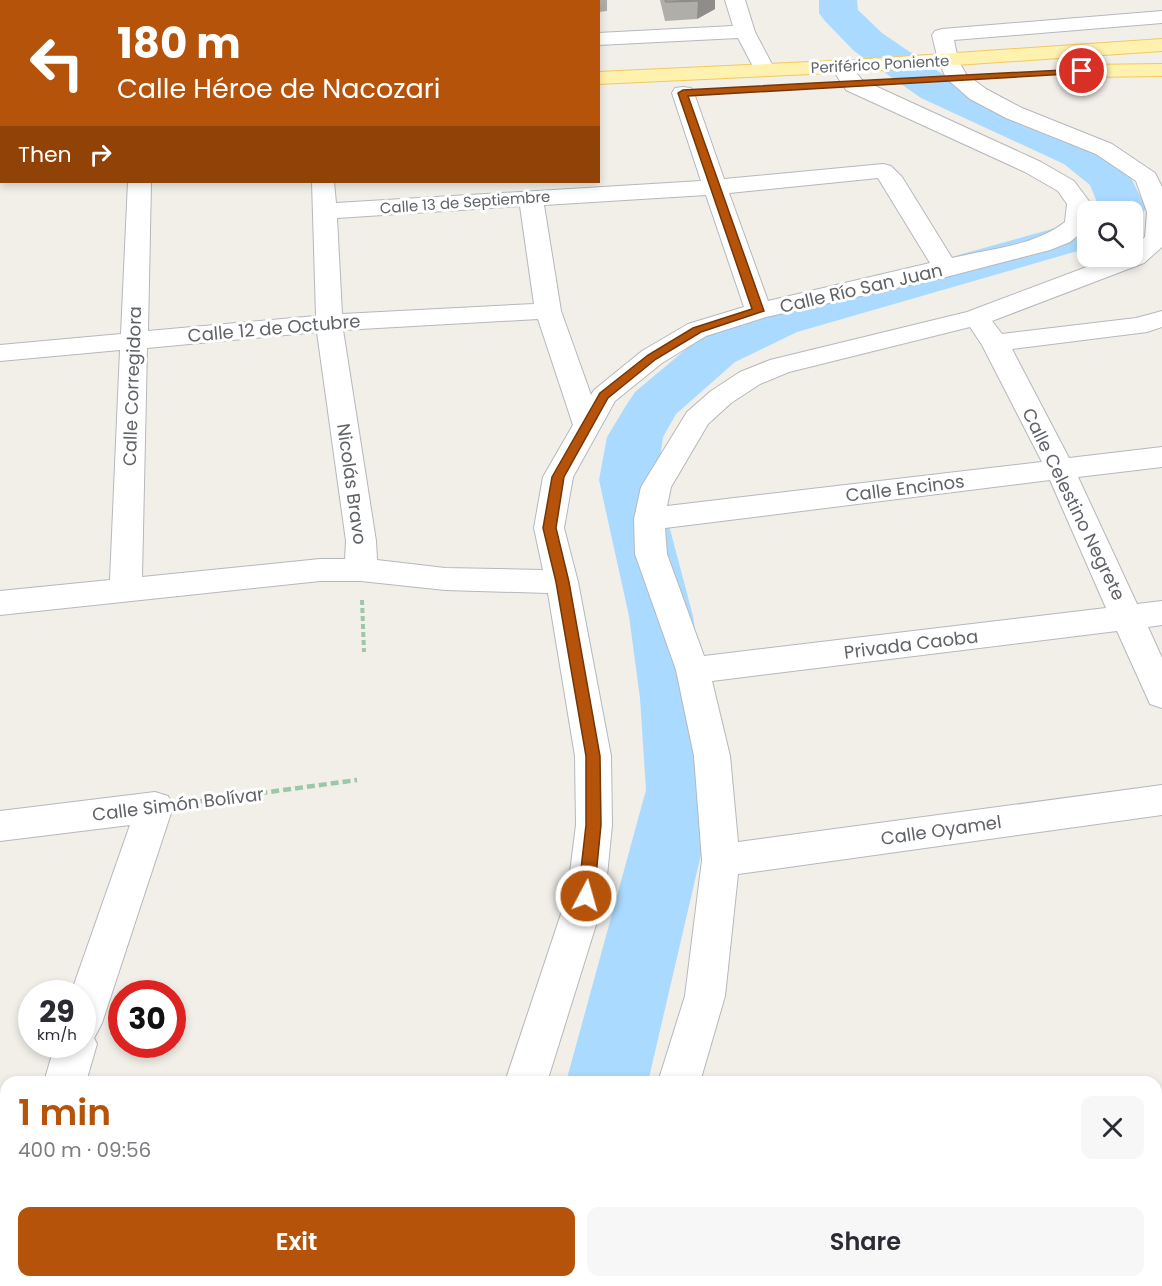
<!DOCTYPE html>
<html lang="en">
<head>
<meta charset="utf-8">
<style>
  :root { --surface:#fff; --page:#f7f7f7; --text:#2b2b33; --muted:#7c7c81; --accent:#b45309 }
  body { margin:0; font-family:Poppins,sans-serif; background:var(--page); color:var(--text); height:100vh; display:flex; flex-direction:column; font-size:22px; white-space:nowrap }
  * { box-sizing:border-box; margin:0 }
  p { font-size:20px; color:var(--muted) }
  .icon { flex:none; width:33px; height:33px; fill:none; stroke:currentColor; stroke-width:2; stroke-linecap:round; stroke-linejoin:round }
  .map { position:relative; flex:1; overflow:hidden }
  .sheet { position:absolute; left:0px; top:1076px; width:1162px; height:212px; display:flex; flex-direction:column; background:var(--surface); border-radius:18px 18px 0 0; box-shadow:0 3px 9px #0003 }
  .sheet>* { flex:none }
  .banner { position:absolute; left:0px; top:0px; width:600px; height:183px; box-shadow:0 3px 9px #0003; background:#b45309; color:#fff; overflow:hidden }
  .tools { position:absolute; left:1077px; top:201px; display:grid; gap:12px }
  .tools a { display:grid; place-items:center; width:66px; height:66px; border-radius:12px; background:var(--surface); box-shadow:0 3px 9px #0003; font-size:30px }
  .speed { position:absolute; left:18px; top:980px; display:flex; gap:12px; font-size:30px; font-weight:700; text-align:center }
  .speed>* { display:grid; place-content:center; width:78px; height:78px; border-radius:50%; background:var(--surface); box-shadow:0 3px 9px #0003; line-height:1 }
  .speed small { font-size:15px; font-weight:400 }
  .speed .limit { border:9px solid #d22; background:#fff; color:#111 }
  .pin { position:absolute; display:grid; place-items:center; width:51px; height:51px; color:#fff; margin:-26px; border:3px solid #fff; border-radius:50%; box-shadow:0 2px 6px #0007 }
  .me { position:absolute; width:66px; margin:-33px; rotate:6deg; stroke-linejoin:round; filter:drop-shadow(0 0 4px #0008) }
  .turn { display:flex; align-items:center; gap:21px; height:126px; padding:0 18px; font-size:27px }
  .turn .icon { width:78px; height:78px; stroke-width:2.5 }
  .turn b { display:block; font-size:42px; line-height:51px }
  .then { display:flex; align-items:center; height:57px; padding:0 18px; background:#0003; gap:12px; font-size:22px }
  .round { display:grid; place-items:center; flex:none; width:63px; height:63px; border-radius:12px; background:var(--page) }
  .overview { display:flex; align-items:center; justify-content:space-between; height:102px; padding:0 18px }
  h1 { font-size:36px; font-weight:600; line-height:45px; color:var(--accent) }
  .primary-button { display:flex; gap:12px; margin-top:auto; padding:12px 18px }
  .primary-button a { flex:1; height:69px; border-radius:12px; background:var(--accent); color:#fff; font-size:24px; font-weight:600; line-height:69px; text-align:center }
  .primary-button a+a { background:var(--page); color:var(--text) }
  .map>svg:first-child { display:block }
</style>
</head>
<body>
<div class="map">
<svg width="1162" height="1286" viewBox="0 0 1162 1286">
  <rect width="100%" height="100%" fill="#f1efe8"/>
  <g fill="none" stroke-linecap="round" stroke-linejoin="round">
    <g fill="#aadaff" fill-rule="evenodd">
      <path d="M819,0H857L858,10L882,33L951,80L1096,146L1126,168L1146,208L1140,218L1132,223V212H1096L1099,207L1090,185L1064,164L921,98L854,51L825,21L819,13Z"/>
      <path d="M1088,219V248L797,332L735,362L676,414L663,437L657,480L693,616L706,698L716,790L648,1082H566L646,790L640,698L629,616L599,480L607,437L627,404L635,392L697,340L761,310Z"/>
      <path d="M512,1281H602L601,1286H511Z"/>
    </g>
    <defs>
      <g id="minor">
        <rect x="399" y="0" width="20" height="2"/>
        <path d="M725,0H745L755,32L775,70L771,74L764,76L757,74L738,38L598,45V33L733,26Z"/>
        <path d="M1162,11V23L954,40L958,60L966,74L986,89L1022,108L1112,144L1155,173L1162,187V247L1144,263L992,321L1002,334L1136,318L1162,311V327L1147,332L1012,349L1069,458L1162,447V467L1078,477L1137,604L1162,601V625L1148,627L1162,658V708L1150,704L1117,631L712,681L730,756L738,842L1162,785V815L738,874L725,996L700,1082H658L685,996L702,860L694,756L676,670L635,554L634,519L641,487L687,412L711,391L740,372L770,360L967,312L1116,256H1132V247L1145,237L1147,212L1136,181L1096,154L1006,118L970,99L946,78L938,60L932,35L935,31L942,29ZM970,327L982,345L1042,462L667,506L671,487L708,424L731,403L760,384L789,372ZM1050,480L1106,608L704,656L667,554L665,528Z"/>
        <rect x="0" y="55" width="2" height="12"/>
        <path d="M842,61L849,63L862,80L1041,162L1074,181L1091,204L1090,212H1088V227L1070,242L1050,250L946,277L766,317L706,336L662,363L615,401L573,477L564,528L578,582L611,756L612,825L605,896L547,1082H505L567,896L576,825L575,756L548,593L445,590L361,581H320L0,615V591L110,580L120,350L0,361V345L121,334L128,182H151L148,331L316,316L312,182H334L336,203L701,181L672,93L675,88L683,87L691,88L694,93L724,179L883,164L891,166L902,177L952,258C990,249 1034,246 1065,222L1067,204L1058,191L1025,172L846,90L831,67L835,63ZM878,178L930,263L768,301L729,193ZM706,195L744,307L688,324L642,351L594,390L591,395L561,311L544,205ZM520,206L534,304L342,314L337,218ZM538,319L573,425L543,477L534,528L543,570L445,568L377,560L376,541L343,330ZM317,332L346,541L345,559H320L142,577L147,348Z"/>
        <path d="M155,792L168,796L173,807L102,1023L94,1038L97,1044L86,1082H44L55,1044H82V993H71L130,825L0,841V811Z"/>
        <path d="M6,1213V1267L0,1270V1216Z"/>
        <path d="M433,1281H479L478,1286H432Z"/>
        <path d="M596,1281H642L640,1286H594Z"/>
      </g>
      <g id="major">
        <path d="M1162,39V51L854,72L598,84V72L854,60Z"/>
        <path d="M1162,64V76L1086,77L1079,75L1075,71L1079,67L1086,65Z"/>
        <rect x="0" y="116" width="2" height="14"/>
      </g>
    </defs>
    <use href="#minor" stroke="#b5b8bc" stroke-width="2"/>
    <use href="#major" stroke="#f2c960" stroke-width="2"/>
    <path stroke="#9cc7a9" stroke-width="4" stroke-dasharray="5 3" stroke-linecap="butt" d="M362,600L364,652"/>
    <path stroke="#9cc7a9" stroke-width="4.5" stroke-dasharray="8 4" stroke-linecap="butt" d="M188,803L357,780"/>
    <use href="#minor" fill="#fff" fill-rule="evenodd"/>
    <use href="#major" fill="#fff2af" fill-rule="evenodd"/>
  </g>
  <g fill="#afaea9">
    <path d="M577,0H607V11L598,12V2H577Z"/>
    <path d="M660,0H715V9L697,19L665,21Z"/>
  </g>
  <path fill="#8f8d8a" d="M700,0H715V9L697,19L698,1Z"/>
  <g fill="#cccac5" stroke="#8f8d8a" stroke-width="1.5">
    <path d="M176,0H219V2H149Z"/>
    <rect x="470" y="0" width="63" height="2"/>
    <path d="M665,0H700L698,1L666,2Z"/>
  </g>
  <path fill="#b45309" stroke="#753606" stroke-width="1.5" d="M1082,69L1086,71L1085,73L688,96L764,311L701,332L656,359L608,398L564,477L556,528L569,582L600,756L601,825L594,896L591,901L586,903L580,901L578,896L586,825V756L556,582L543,528L552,477L600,393L648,355L693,328L752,309L678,93L683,90Z"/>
  <g text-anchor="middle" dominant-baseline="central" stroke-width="6" stroke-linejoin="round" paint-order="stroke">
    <g font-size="15" fill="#5f6368" stroke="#fff">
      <text transform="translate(880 64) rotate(-3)">Periférico Poniente</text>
      <text transform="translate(465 202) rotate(-4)">Calle 13 de Septiembre</text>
    </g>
    <g font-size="18" fill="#5f6368" stroke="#fff">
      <text transform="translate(861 288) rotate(-13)">Calle Río San Juan</text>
      <text transform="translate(274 328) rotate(-5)">Calle 12 de Octubre</text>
      <text transform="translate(132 386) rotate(-88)">Calle Corregidora</text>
      <text transform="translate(352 484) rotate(82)">Nicolás Bravo</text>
      <text transform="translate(905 488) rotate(-7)">Calle Encinos</text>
      <text transform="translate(1074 504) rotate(64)">Calle Celestino Negrete</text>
      <text transform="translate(911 644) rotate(-7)">Privada Caoba</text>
      <text transform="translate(178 804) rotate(-7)">Calle Simón Bolívar</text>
      <text transform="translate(941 830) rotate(-8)">Calle Oyamel</text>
    </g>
  </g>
</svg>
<div class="tools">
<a><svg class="icon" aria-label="search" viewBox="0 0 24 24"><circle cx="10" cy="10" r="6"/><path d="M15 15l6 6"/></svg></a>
</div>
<div class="speed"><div>29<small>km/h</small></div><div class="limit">30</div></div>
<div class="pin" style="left:1082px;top:71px;background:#d93025"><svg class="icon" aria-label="arrive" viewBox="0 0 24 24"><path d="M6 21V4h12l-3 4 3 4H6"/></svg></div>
<svg class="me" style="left:586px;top:896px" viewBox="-20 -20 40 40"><circle r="17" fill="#b45309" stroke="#fff" stroke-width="3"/><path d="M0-11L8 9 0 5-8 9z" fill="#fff"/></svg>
<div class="banner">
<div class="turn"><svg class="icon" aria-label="left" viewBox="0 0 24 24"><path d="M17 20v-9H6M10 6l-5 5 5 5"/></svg><div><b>180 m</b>Calle Héroe de Nacozari</div></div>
<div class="then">Then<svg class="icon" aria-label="right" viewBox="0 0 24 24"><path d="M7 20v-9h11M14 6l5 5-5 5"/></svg></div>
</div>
<section class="sheet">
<div class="overview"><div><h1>1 min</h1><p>400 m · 09:56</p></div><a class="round"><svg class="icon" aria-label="close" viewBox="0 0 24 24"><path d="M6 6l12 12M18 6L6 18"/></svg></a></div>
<div class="primary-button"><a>Exit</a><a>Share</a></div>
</section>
</div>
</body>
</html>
